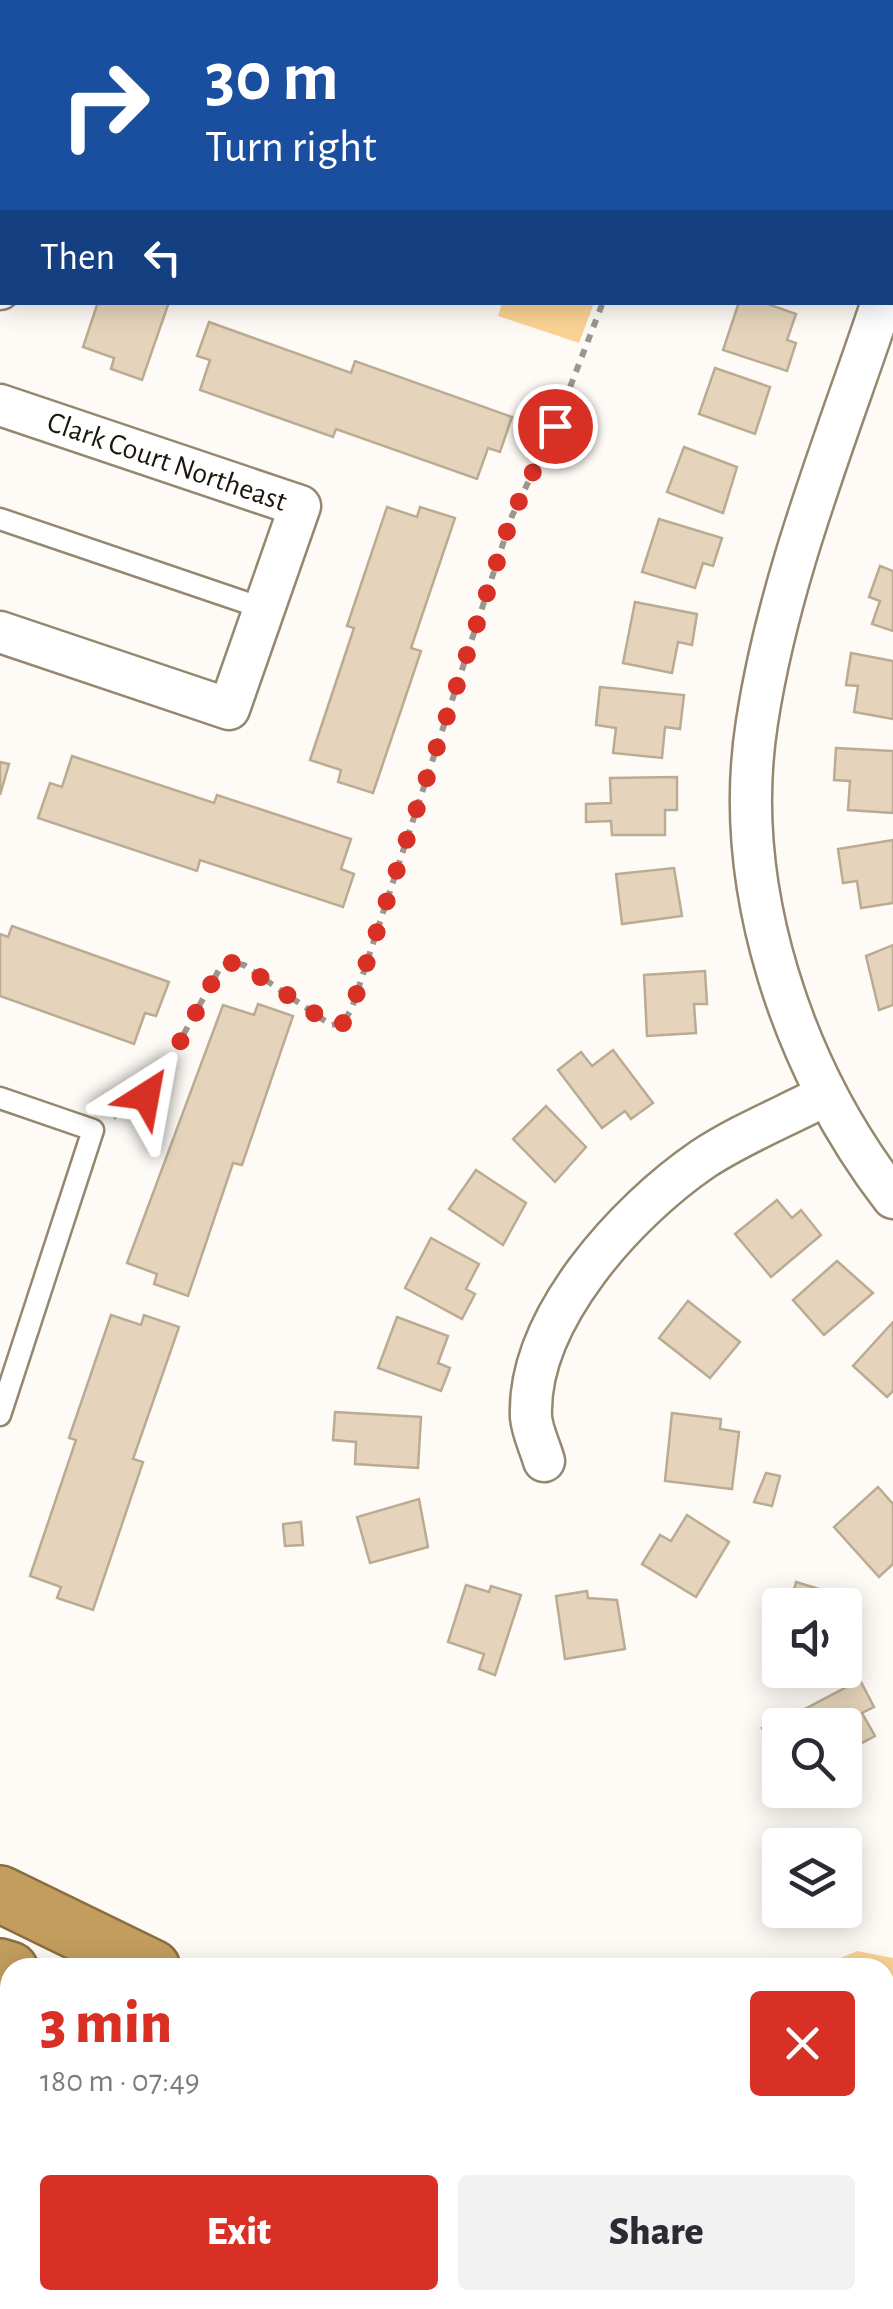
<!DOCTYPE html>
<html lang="en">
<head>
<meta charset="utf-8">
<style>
  :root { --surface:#fff; --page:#f2f2f3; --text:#2b2b33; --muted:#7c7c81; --accent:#d93025 }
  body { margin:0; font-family:"Alegreya Sans",sans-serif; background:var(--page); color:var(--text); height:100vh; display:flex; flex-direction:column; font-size:38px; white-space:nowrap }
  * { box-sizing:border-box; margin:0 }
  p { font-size:32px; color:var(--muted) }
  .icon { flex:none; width:55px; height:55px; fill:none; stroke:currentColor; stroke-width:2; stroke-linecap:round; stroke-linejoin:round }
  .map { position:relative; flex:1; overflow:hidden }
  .sheet { position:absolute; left:0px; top:1958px; width:895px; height:352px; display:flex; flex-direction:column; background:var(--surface); border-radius:30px 30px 0 0; box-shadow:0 5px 25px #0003 }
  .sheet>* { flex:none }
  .guide { position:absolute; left:0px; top:0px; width:895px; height:305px; box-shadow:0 5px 25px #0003; background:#1a4fa0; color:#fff; overflow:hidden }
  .controls { position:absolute; left:762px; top:1588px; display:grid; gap:20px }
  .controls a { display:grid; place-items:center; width:100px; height:100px; border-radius:10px; background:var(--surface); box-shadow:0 5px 25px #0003; font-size:50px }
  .pin { position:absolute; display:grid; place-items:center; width:85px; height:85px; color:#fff; margin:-42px; border:5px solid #fff; border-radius:50%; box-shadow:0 2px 10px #0007 }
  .me { position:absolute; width:110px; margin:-55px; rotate:34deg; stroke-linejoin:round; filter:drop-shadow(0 0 8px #0008) }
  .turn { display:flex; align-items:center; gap:35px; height:210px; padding:0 40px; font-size:45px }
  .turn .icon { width:130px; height:130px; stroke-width:2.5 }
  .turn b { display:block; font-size:70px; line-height:85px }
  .then { display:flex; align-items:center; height:95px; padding:0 40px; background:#0003; gap:20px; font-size:38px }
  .round { display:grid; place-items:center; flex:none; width:105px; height:105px; border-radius:10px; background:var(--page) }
  .headline { display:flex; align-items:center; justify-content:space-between; height:170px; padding:0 40px }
  h1 { font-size:60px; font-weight:800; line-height:75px; color:var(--accent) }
  .cta { display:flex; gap:20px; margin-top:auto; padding:20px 40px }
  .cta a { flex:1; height:115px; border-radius:10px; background:var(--accent); color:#fff; font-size:40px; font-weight:800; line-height:115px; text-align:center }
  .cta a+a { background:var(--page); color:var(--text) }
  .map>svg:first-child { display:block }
</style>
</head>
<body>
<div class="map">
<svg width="893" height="2309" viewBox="0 0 893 2309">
  <rect width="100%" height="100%" fill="#fefbf6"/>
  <g fill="#fad394">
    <path d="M502,303V302L594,303L579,343L498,316Z"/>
    <path d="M857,1951L893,1958V2076L885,2070V1968L822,1966Z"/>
  </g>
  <g fill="#e5d4bb" stroke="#bbab92" stroke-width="2.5">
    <path d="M562,0H626L562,2Z"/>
    <path d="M98,302H169L142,380L111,369L114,358L83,347Z"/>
    <path d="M739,302H762L796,314L787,340L796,343L787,371L723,350Z"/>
    <path d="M209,322L351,373L355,361L512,417L500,452L488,448L477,479L336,429L333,437L200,390L210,360L197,356Z"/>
    <path d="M715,368L770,387L755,434L699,414Z"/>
    <path d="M684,447L737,467L723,513L667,492Z"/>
    <path d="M387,507L417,517L420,507L455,518L411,648L421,651L373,793L338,782L341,770L310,760L354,628L347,626Z"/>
    <path d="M659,519L722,538L713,566L703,563L695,588L642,572Z"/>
    <path d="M880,566L893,571V631L872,624L880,601L869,597Z"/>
    <path d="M635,602L697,614L692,645L678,642L672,673L623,663Z"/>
    <path d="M851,653L893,661V719L854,712L858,686L846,685Z"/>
    <path d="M600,687L684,695L680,729L665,727L662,758L613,753L616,728L596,725Z"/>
    <path d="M836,748L893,751V813L848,810L850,781L834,780Z"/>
    <path d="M72,756L214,803L217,795L351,839L341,869L354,874L343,907L200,860L197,871L38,818L50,783L62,787Z"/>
    <path d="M0,762L9,764L0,795Z"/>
    <path d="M677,777V810H665V835H612L611,821L586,822V804L611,803L610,778Z"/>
    <path d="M893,840V903L861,908L857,881L843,883L838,849Z"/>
    <path d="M674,868L682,916L622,924L616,874Z"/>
    <path d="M12,926L169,982L156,1016L145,1013L134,1044L0,996V934L8,937Z"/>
    <path d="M893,945V1005L879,1010L866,956Z"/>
    <path d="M705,971L707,1004H694L696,1033L647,1036L644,975Z"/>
    <path d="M258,1004L293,1016L242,1165L233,1163L188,1296L154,1284L157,1274L127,1263L223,1005L254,1015Z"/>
    <path d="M613,1050L653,1103L631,1119L625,1111L602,1128L558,1070L581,1052L592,1066Z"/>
    <path d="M546,1106L586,1147L555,1182L513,1139Z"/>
    <path d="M476,1170L526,1203L503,1245L449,1209Z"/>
    <path d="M777,1200L792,1218L801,1210L821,1235L771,1277L735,1234Z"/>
    <path d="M431,1238L479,1264L466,1289L475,1294L462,1319L405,1288Z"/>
    <path d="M837,1261L873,1293L824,1335L793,1300Z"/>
    <path d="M688,1301L740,1342L710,1378L659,1338Z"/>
    <path d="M111,1315L141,1325L144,1315L179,1327L133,1459L143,1462L93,1610L57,1598L61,1587L30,1576L76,1440L69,1438Z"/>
    <path d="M397,1317L448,1336L438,1363L450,1368L441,1391L378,1368Z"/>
    <path d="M893,1322V1391L887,1397L853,1366Z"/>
    <path d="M335,1412L421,1417L418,1468L355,1464L356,1442L333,1440Z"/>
    <path d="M672,1413L721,1419L720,1429L739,1432L732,1489L665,1481Z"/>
    <path d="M766,1473L780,1476L772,1506L754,1502Z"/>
    <path d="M878,1487L893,1504V1564L879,1577L834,1527Z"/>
    <path d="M419,1499L428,1547L370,1563L357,1517Z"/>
    <path d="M687,1515L729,1542L696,1597L642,1564L660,1535L671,1541Z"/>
    <path d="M301,1522L303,1545L285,1546L283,1524Z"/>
    <path d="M796,1582L855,1600L845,1636V1605H790Z"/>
    <path d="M466,1585L489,1592L491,1586L521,1595L495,1675L479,1669L484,1654L448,1642Z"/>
    <path d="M587,1591L588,1598L617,1600L625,1649L565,1659L556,1596Z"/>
    <path d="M860,1680L874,1707L862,1713L875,1736L845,1752V1725H811L803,1710Z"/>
    <path d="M774,1722L780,1740L771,1744L762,1728Z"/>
  </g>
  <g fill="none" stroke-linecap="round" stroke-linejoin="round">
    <defs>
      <g id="lane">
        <path d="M0,519L265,609"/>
        <path d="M0,1098L93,1130L0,1415"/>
      </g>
      <g id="street">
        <path d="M261,0L268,2"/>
        <path d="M93,2L94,0"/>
        <path d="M471,2L472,0"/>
        <path d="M892,272L893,271"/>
        <path d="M0,289L2,282"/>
        <path d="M882,302C836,440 779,578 757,722C731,887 793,1069 893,1198"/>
        <path d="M0,405L300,506L229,709L0,632"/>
        <path d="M544,1461C540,1447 532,1431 531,1417C527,1319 627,1211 703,1159C741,1134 786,1116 826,1095"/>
      </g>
      <g id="highway">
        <path d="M0,1894L152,1968"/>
        <path d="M0,1967L10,1970"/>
        <path d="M885,2249L893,2252"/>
      </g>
    </defs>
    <use href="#lane" stroke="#96876f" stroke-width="25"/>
    <use href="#street" stroke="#96876f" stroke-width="45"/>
    <use href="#highway" stroke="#886e41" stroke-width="60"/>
    <g stroke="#9b9690" stroke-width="6" stroke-dasharray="8 8" stroke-linecap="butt">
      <path d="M664,2L665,0"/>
      <path d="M113,1117L154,1088L220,968L228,962L244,965L331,1025L343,1023L352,1008L512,516L555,426L603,302"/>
    </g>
    <use href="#lane" stroke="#fff" stroke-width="20"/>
    <use href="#street" stroke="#fff" stroke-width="40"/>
    <use href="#highway" stroke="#c29d5d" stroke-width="55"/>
  </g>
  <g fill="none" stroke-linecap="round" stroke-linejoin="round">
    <path stroke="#d93025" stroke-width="18" stroke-dasharray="0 32.4" d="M146,1096L166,1068L220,968L228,962L244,966L332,1025L343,1023L352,1008L512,516L555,426"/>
  </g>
  <g text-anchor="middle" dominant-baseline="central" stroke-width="8" stroke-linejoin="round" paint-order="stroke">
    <g font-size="30" fill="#1c160d" stroke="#fff">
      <text transform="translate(167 462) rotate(19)">Clark Court Northeast</text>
    </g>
  </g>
</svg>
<div class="controls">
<a><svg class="icon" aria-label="sound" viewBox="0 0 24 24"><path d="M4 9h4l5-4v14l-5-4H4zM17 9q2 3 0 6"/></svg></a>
<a><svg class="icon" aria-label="search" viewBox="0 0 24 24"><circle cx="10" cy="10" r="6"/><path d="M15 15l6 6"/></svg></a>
<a><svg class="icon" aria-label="layers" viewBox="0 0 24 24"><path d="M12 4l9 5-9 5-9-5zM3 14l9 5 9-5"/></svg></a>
</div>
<div class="pin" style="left:555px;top:426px;background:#d93025"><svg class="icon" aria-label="arrive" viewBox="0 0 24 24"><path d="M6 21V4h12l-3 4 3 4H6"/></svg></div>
<svg class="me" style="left:146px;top:1096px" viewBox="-20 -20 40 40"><path d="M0-17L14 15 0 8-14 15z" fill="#d93025" stroke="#fff" stroke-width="4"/></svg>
<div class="guide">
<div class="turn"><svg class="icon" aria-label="right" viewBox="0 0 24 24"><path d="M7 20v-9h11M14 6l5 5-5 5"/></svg><div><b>30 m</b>Turn right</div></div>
<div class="then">Then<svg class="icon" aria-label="left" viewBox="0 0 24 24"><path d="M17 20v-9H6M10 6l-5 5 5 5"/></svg></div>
</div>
<section class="sheet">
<div class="headline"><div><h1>3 min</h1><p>180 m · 07:49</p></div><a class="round" style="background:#d93025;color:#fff"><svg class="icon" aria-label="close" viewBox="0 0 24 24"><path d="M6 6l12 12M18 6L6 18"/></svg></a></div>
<div class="cta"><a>Exit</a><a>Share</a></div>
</section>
</div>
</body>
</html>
